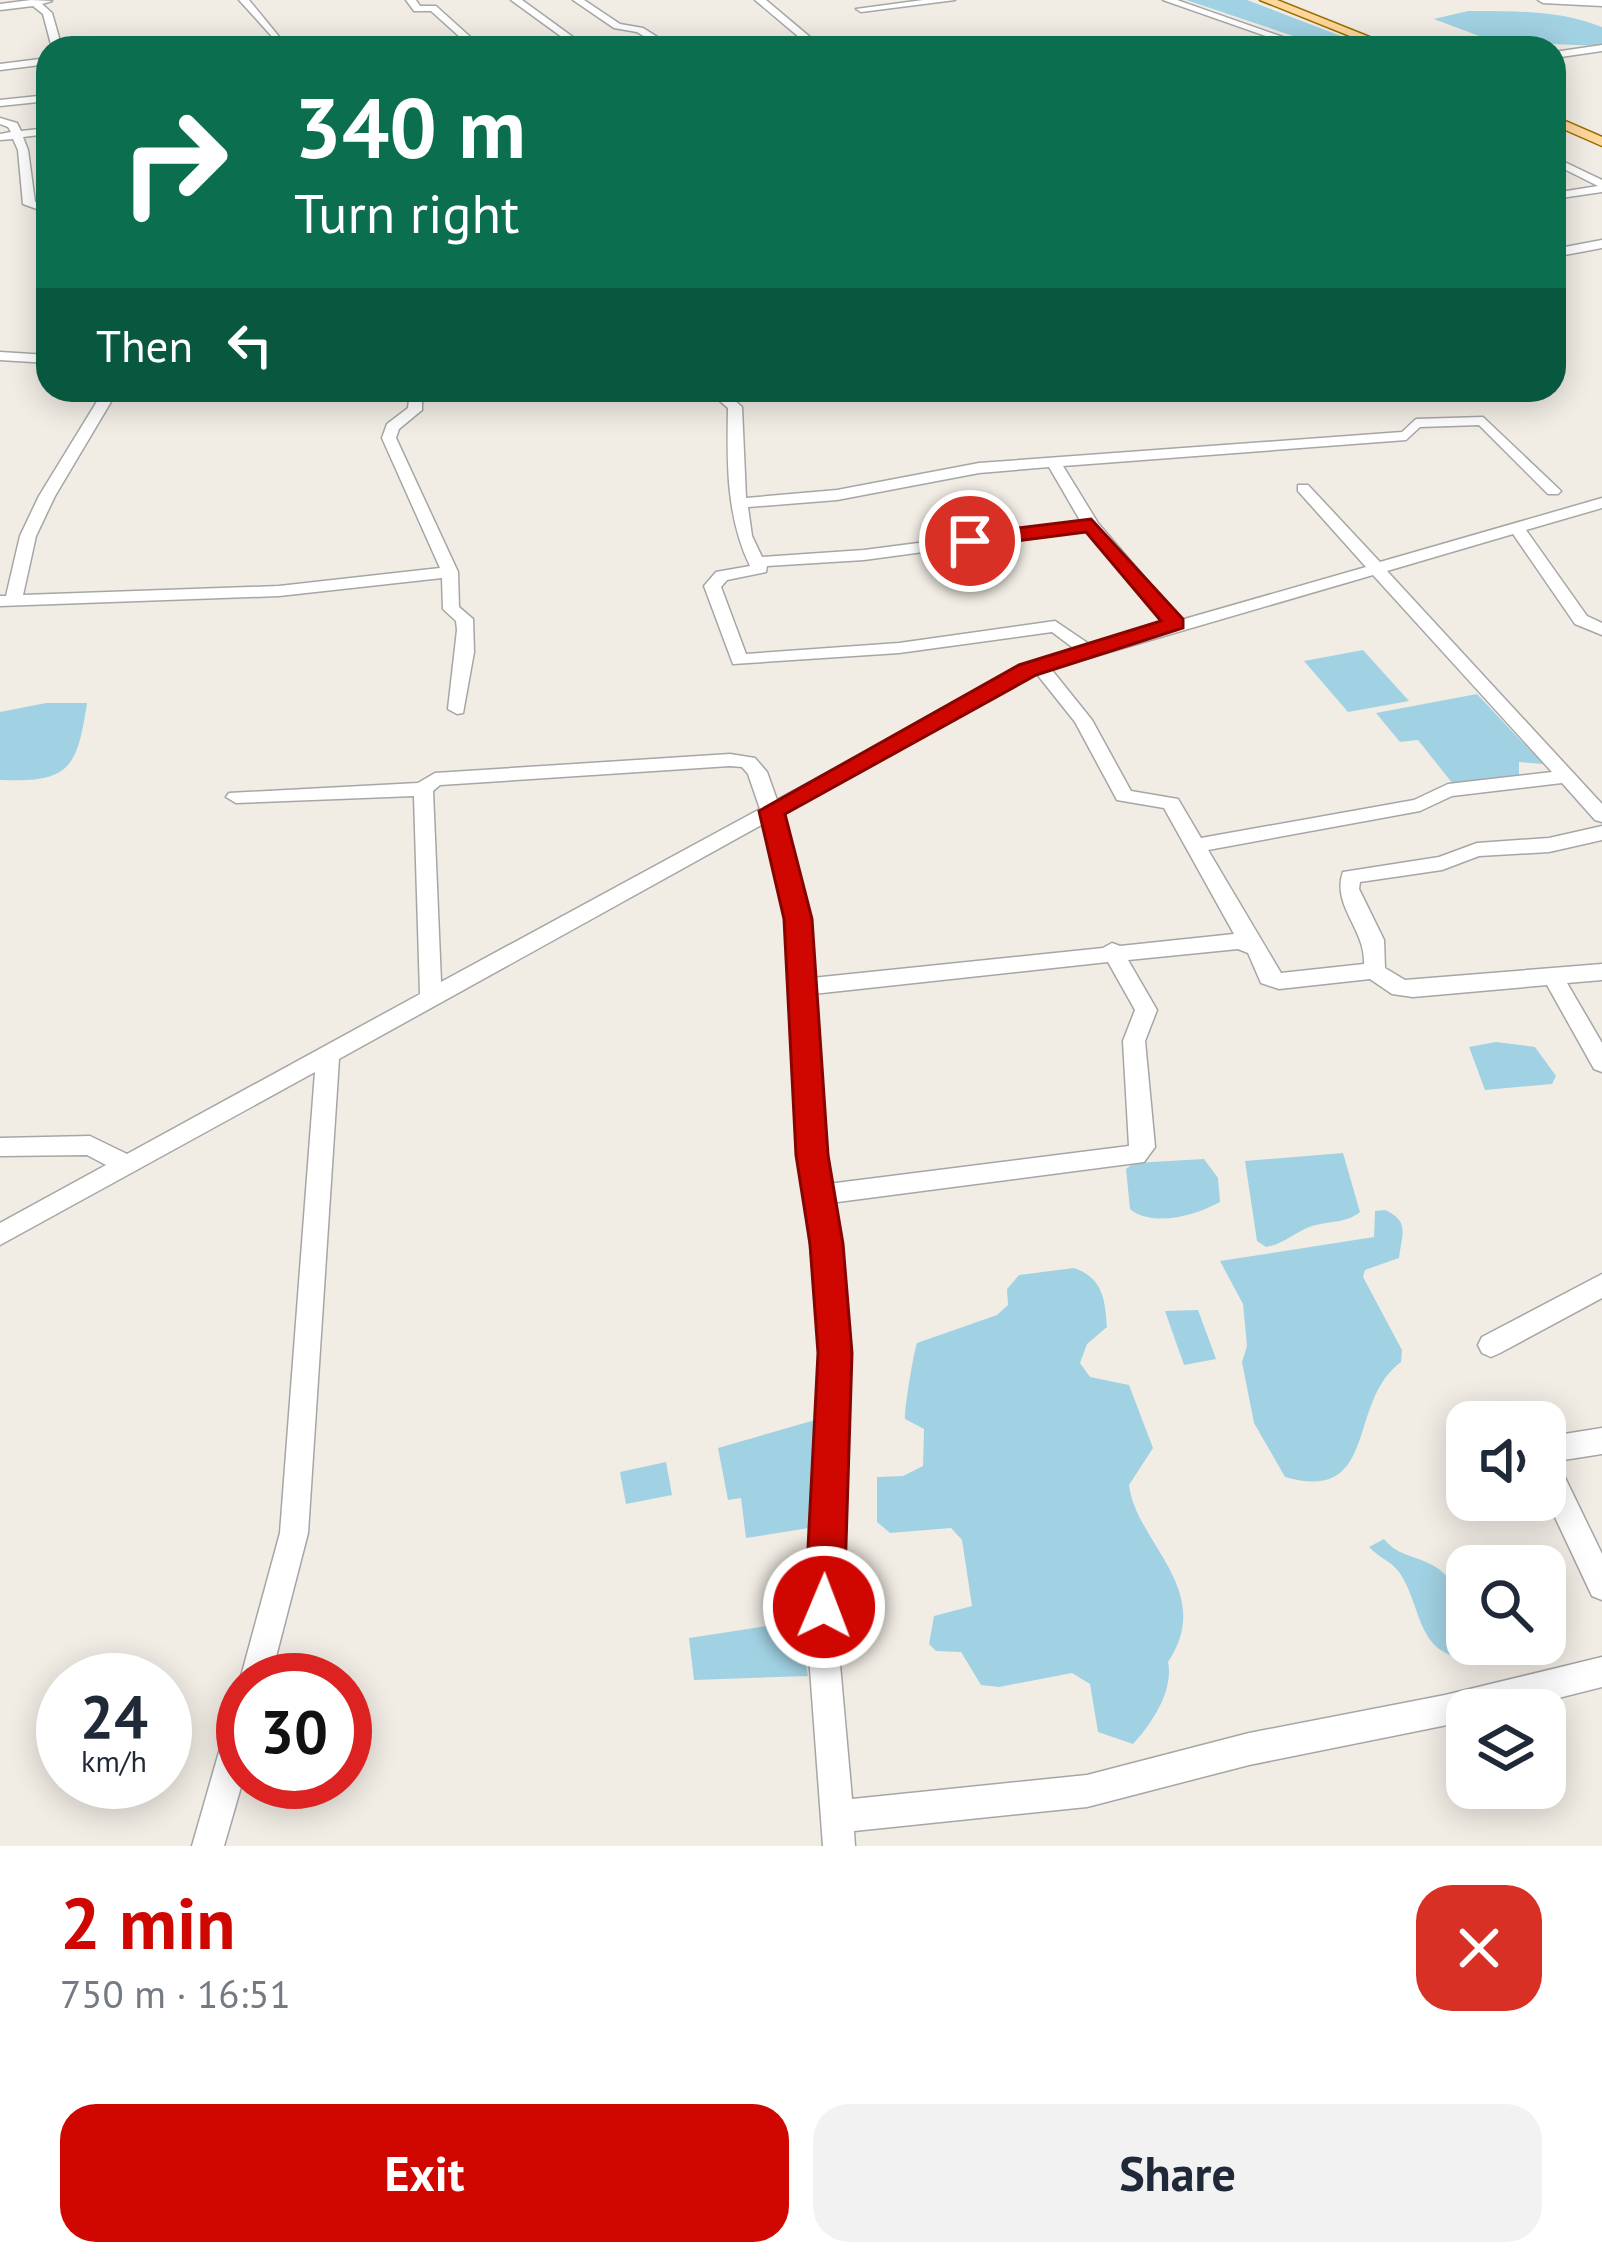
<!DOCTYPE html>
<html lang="en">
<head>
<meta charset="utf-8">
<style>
  :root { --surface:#fff; --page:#f2f2f3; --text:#1f2937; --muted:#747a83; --accent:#cf0700 }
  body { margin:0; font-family:"PT Sans",sans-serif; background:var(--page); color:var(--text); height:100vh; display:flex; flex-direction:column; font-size:45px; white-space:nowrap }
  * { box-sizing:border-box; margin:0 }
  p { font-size:39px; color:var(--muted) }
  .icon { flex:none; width:66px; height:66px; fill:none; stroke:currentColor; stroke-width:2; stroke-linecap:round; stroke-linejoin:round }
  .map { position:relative; height:1846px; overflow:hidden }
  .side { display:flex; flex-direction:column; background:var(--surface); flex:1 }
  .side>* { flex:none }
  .top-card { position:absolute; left:36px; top:36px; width:1530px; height:366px; border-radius:36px; box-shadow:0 6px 30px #0003; background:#0b6e4f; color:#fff; overflow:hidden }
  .tools { position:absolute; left:1446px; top:1401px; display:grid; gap:24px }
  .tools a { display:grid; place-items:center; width:120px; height:120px; border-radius:24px; background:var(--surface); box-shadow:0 6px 30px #0003; font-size:60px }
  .speed { position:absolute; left:36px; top:1653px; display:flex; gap:24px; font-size:60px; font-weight:700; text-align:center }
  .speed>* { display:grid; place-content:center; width:156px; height:156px; border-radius:50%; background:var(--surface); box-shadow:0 6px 30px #0003; line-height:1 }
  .speed small { font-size:30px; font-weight:400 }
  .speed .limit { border:18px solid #d22; background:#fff; color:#111 }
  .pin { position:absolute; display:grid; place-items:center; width:102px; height:102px; color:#fff; margin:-51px; border:6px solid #fff; border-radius:50%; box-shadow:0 3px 12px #0007 }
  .me { position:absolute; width:132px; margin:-66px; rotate:1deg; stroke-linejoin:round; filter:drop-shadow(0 0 9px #0008) }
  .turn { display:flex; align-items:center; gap:42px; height:252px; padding:0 60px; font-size:54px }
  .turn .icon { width:156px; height:156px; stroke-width:2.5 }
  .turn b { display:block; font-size:84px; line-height:102px }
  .then { display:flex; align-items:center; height:114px; padding:0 60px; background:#0003; gap:24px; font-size:45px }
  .round { display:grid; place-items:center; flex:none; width:126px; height:126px; border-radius:36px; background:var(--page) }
  .headline { display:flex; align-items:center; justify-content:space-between; height:204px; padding:0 60px }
  h1 { font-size:72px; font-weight:600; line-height:90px; color:var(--accent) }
  .button { display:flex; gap:24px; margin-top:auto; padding:24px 60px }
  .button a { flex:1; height:138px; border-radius:36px; background:var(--accent); color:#fff; font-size:48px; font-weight:600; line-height:138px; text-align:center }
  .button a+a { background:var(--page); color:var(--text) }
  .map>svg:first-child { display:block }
</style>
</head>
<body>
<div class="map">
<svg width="1602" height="1846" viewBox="0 0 1602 1846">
  <rect width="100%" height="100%" fill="#f1ede5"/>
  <g fill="#a1d2e3">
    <path d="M1186,0H1247L1372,48H1329Z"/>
    <path d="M1468,11C1515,11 1558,10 1602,27V46L1495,42L1434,19Z"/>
    <path d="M1363,650L1409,701L1348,712L1304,661Z"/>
    <path d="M1477,694L1543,764L1519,762V776L1453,784L1418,740L1400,742L1376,713Z"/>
    <path d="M46,703H87C77,768 70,783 0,780V712Z"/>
    <path d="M1496,1042L1535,1047L1556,1076L1552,1084L1485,1090L1469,1047Z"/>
    <path d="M1343,1153L1360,1212C1347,1223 1329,1221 1312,1226C1295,1232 1284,1244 1266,1247L1257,1241L1245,1161Z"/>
    <path d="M1204,1159L1218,1178L1220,1202C1197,1215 1152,1228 1130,1209L1126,1169L1134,1163Z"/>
    <path d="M1385,1210C1410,1221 1402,1234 1399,1258L1365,1270L1363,1277L1402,1350L1401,1362C1346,1402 1380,1504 1285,1477L1254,1423L1242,1362L1247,1346L1243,1304L1220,1261L1374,1237L1375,1211Z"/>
    <path d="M1074,1268C1103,1278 1105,1299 1107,1327L1087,1344L1080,1363L1090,1377L1129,1385L1153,1448L1129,1485C1136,1543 1216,1590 1168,1662C1174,1690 1152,1724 1133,1744L1098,1732L1090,1684L1072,1673L999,1687L981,1685L961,1652L936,1651L929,1644L934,1616L972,1606L962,1540L951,1528L890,1533L877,1522V1477L903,1476L923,1466L924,1429L905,1419C904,1410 914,1350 917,1343L997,1315L1008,1305L1007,1289L1019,1275Z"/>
    <path d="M1198,1310L1216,1359L1184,1365L1165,1311Z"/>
    <path d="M815,1420L819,1479L811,1483L809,1528L746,1538L741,1498L728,1500L718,1448Z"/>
    <path d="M666,1462L672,1495L626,1504L620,1472Z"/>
    <path d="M1384,1539C1396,1554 1410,1555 1426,1562C1464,1577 1476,1629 1466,1659C1415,1652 1423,1607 1399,1572C1391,1561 1378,1557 1369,1547Z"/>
    <path d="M799,1621L808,1676L694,1680L689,1638Z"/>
  </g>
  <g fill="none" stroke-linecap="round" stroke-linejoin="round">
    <defs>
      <g id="minor">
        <path d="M31,0L52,1L42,4L52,13L62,48H52L43,14L33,6L0,10V4Z"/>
        <path d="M239,0H249L285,44L261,48L276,41Z"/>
        <path d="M406,0H416L420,6H436L477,43L499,48L471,47L431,11H414Z"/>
        <path d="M511,0H522L588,48H577Z"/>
        <path d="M573,0H584L620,24L643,28L675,48H663L637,32L614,28Z"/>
        <path d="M755,0H766L823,48H812Z"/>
        <path d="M923,0H955L861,12L856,9Z"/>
        <path d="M1163,0H1177L1314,48H1300Z"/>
        <path d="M1538,0H1602V6L1543,3Z"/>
        <path d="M1187,40L1205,48L1139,47L1144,44Z"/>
        <path d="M1602,45V51L1554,58V52Z"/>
        <path d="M48,58V64L0,70V64Z"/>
        <path d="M48,95V101L0,106V100Z"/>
        <path d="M0,118L17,123L21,131L48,128V134L23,137L28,150L35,202L48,205V213L23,204L18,150L13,139L0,140V134L11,132L8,127L0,124Z"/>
        <path d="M1554,157L1602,180V192L1554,199V193L1598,186L1554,164Z"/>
        <path d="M1602,240V248L1554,257V249Z"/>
        <path d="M0,352L48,355V363L0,360Z"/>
        <path d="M104,390H118L55,496L36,536L23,595L279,586L440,568L382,438L387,424L408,408L410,392L428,390L422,396V410L399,429L396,438L458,572L459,607L473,619L474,652L463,713L457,714L448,709L457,630L456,621L443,609L442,578L279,596L0,606V596H6L20,536L39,496Z"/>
        <path d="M707,390H723L742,407L746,498L837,490L979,463L1402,432L1416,419L1483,417L1561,491L1558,494H1548L1479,425L1420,427L1406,440L1063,466L1098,523L1181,620L1366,567L1298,491V485H1308L1380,562L1602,498V508L1526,530L1587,616L1602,623V635L1575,624L1513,534L1387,571L1602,804V822L1595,820L1562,783L1452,796L1420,811L1208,850L1281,973L1364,964C1366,930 1331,905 1343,872L1439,857L1477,843L1549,838L1602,826V840L1549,852L1479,856L1442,870L1360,882L1359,889L1384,940L1385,968L1405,980L1602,964V980L1567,983L1602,1043V1072L1594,1069L1547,985L1413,997L1392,994L1370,979L1279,989L1261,983L1248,953L1238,949L1128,960L1157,1010L1145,1041L1155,1147L1144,1162L830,1203L848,1353L838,1642L852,1799L1087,1775L1249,1733L1445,1695L1602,1657V1687L1511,1710H1467V1721L1249,1765L1087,1807L854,1831L855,1846H823L808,1642L822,1353L800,1155L788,919L776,854L765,823L339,1059L308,1533L270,1680H243V1688L240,1680L280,1533L315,1072L0,1245V1223L106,1165L87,1155L0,1156V1138L90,1136L127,1154L420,994L414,796L236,803L226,797L229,793L418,783L435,773L730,754L755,758L767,772L777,800L1022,666L1076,650L1052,632L899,653L733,664L704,586L716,572L750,566C726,516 727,463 728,408ZM1049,467L1081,522L864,550L762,557L752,536L748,507L837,500L979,473ZM1087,530L1167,624L1092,646L1055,621L899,643L746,654L721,587L727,580L766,572L767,566L864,560ZM1373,575L1552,772L1448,784L1414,800L1201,838L1178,799L1131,791L1092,720L1051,669ZM1036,673L1075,722L1117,800L1164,808L1234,934L1120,946L1112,943L1103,948L812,978C809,921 801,868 782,814ZM730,766L742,767L748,774L760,809L441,982L433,791L440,785ZM1108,962L1135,1010L1123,1041L1129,1146L828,1184L813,994Z"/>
        <path d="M1602,1274V1298L1500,1353L1491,1357L1482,1353L1478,1345L1482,1337Z"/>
        <path d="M1602,1428V1454L1557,1461L1602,1554V1600L1592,1596L1545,1496V1437Z"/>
        <path d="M243,1708V1780L224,1846H192L227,1724L232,1713Z"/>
      </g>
      <g id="major">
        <path d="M1260,0H1277L1397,48H1380Z"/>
        <path d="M1554,116L1602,137V146L1554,125Z"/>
      </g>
    </defs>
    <use href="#minor" stroke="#a6a6a6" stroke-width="3"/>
    <use href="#major" stroke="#9b6d00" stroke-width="3"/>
    <use href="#minor" fill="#fff" fill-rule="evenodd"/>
    <use href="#major" fill="#ffd79c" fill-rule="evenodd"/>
  </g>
  <path fill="#cf0700" stroke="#870500" stroke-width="3" d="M1091,519L1183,619V628L1036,675L785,814L812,919L828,1155L843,1244L852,1353L844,1607L838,1621L824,1626L811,1621L805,1607L818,1353L810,1244L796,1155L784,919L759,811L1019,665L1161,621L1086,532L970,547L959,541L970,534Z"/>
</svg>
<div class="tools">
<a><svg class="icon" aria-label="sound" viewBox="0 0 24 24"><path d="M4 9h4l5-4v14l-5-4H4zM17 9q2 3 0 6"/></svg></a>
<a><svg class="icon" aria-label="search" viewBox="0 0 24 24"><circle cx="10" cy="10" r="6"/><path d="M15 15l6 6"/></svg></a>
<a><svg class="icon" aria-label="layers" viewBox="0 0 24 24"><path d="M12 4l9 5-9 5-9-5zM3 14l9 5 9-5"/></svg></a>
</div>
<div class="speed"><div>24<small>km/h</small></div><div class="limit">30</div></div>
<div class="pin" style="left:970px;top:541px;background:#d93025"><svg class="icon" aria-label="arrive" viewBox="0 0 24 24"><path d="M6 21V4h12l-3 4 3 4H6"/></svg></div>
<svg class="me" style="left:824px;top:1607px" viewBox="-20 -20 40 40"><circle r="17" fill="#cf0700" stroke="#fff" stroke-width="3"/><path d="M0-11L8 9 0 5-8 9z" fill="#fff"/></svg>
<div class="top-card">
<div class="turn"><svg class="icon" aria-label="right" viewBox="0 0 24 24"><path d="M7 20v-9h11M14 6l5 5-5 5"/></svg><div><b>340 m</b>Turn right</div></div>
<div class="then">Then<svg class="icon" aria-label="left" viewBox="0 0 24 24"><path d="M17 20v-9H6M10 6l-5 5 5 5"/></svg></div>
</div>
</div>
<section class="side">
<div class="headline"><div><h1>2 min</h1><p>750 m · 16:51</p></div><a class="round" style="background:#d93025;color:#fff"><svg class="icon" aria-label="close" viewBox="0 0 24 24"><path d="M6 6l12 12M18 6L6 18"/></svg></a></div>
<div class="button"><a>Exit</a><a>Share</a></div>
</section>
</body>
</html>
